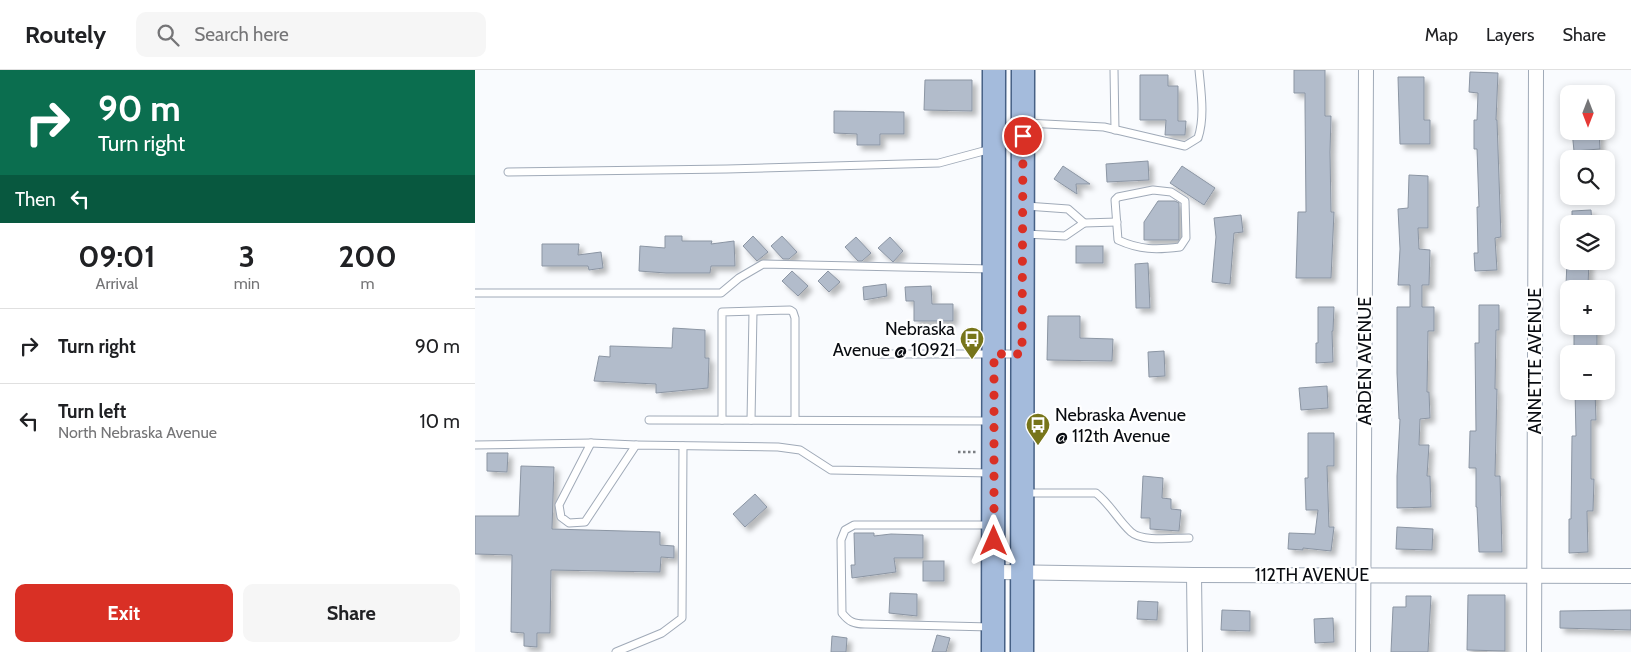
<!DOCTYPE html>
<html lang="en">
<head>
<meta charset="utf-8">
<style>
  :root { --surface:#fff; --page:#f6f6f6; --text:#202124; --muted:#757577; --line:#e0e0e0; --accent:#d93025 }
  body { margin:0; font-family:Cabin,sans-serif; background:var(--page); color:var(--text); height:100vh; display:flex; flex-direction:column; font-size:19px; white-space:nowrap }
  * { box-sizing:border-box; margin:0 }
  p { font-size:16px; color:var(--muted) }
  .icon { flex:none; width:28px; height:28px; fill:none; stroke:currentColor; stroke-width:2; stroke-linecap:round; stroke-linejoin:round }
  .map { position:relative; flex:1; overflow:hidden }
  .details { display:flex; flex-direction:column; background:var(--surface); width:475px }
  .details>* { flex:none }
  .top-card { background:#0b6e4f; color:#fff; overflow:hidden }
  .needle { width:32px; rotate:180deg }
  .controls { position:absolute; left:1085px; top:15px; display:grid; gap:10px }
  .controls a { display:grid; place-items:center; width:55px; height:55px; border-radius:10px; background:var(--surface); box-shadow:0 2px 8px #0003; font-size:25px }
  .pin { position:absolute; display:grid; place-items:center; width:42px; height:42px; color:#fff; margin:-21px; border:2px solid #fff; border-radius:50%; box-shadow:0 1px 5px #0007 }
  .me { position:absolute; width:55px; margin:-28px; rotate:0deg; stroke-linejoin:round; filter:drop-shadow(0 0 4px #0008) }
  .turn { display:flex; align-items:center; gap:18px; height:105px; padding:0 15px; font-size:22px }
  .turn .icon { width:65px; height:65px; stroke-width:2.5 }
  .turn b { display:block; font-size:35px; line-height:42px }
  .then { display:flex; align-items:center; height:48px; padding:0 15px; background:#0003; gap:10px; font-size:19px }
  .eta { display:flex; justify-content:space-evenly; align-items:center; height:85px; text-align:center }
  .eta b { font-size:30px; font-weight:800; line-height:35px }
  .button { display:flex; gap:10px; margin-top:auto; padding:10px 15px }
  .button a { flex:1; height:58px; border-radius:10px; background:var(--accent); color:#fff; font-size:20px; font-weight:800; line-height:58px; text-align:center }
  .button a+a { background:var(--page); color:var(--text) }
  ul { padding:0; list-style:none }
  li { display:flex; align-items:center; gap:15px; height:75px; padding:0 15px; border-top:1px solid var(--line) }
  li div { flex:1 }
  li b { display:block; font-size:19px }
  li em { font-style:normal }
  header { display:flex; align-items:center; gap:30px; box-sizing:border-box; height:70px; padding:0 25px; background:var(--surface); border-bottom:1px solid var(--line) }
  header strong { font-size:24px }
  nav { display:flex; gap:28px; margin-inline-start:auto; font-size:18px }
  .search { width:350px; height:45px; background:var(--page); display:flex; align-items:center; gap:12px; box-sizing:border-box; padding:0 18px; border-radius:10px; color:var(--muted); font-size:19px }
  main { display:flex; flex:1; min-height:0 }
  .map>svg:first-child { display:block }
</style>
</head>
<body>
<header>
<strong>Routely</strong>
<div class="search"><svg class="icon" aria-label="search" viewBox="0 0 24 24"><circle cx="10" cy="10" r="6"/><path d="M15 15l6 6"/></svg>Search here</div>
<nav><a>Map</a><a>Layers</a><a>Share</a></nav>
</header>
<main>
<section class="details">
<div class="top-card">
<div class="turn"><svg class="icon" aria-label="right" viewBox="0 0 24 24"><path d="M7 20v-9h11M14 6l5 5-5 5"/></svg><div><b>90 m</b>Turn right</div></div>
<div class="then">Then<svg class="icon" aria-label="left" viewBox="0 0 24 24"><path d="M17 20v-9H6M10 6l-5 5 5 5"/></svg></div>
</div>
<div class="eta">
<div><b>09:01</b><p>Arrival</p></div>
<div><b>3</b><p>min</p></div>
<div><b>200</b><p>m</p></div>
</div>
<ul>
<li><svg class="icon" aria-label="right" viewBox="0 0 24 24"><path d="M7 20v-9h11M14 6l5 5-5 5"/></svg><div><b>Turn right</b></div><em>90 m</em></li>
<li><svg class="icon" aria-label="left" viewBox="0 0 24 24"><path d="M17 20v-9H6M10 6l-5 5 5 5"/></svg><div><b>Turn left</b><p>North Nebraska Avenue</p></div><em>10 m</em></li>
</ul>
<div class="button"><a>Exit</a><a>Share</a></div>
</section>
<div class="map">
<svg width="1156" height="582" viewBox="0 0 1156 582">
  <defs>
    <filter id="shadow"><feDropShadow dx="4.5" dy="4.5" stdDeviation="2.5" flood-color="#0004"/></filter>
  </defs>
  <rect width="100%" height="100%" fill="#f9fbfe"/>
  <g fill="#b2bccb" stroke="#8b95a3" filter="url(#shadow)">
    <path d="M819,0H850V46H856L855,82L856,142H859L856,208H821L823,142H831L830,35V23H819Z"/>
    <path d="M995,2L1023,3L1021,50H1022L1026,167L1020,168L1022,200L1000,201L999,183H1003L1002,137H1004L1002,79H999V50H1002L1003,23L994,22Z"/>
    <path d="M665,5H693V16H703V51H711L710,65H690L691,50H665Z"/>
    <path d="M923,7H949V50H955V74H925Z"/>
    <path d="M450,10H497V41L449,40Z"/>
    <path d="M359,41L429,42V64H405V75H382V64L359,63Z"/>
    <path d="M1097,61H1124L1125,79L1099,81Z"/>
    <path d="M673,91L674,110L632,112L631,94Z"/>
    <path d="M588,96L615,114H601L602,124L579,109Z"/>
    <path d="M707,96L740,118L729,135L695,113Z"/>
    <path d="M934,105L953,106V158H943L944,179L955,180L954,215H947V237H959V261H953L952,322H954L955,348L945,349L944,375H954L952,406H955L956,437L922,438V406L925,349H924L922,303V237H935V215H923L925,179L923,139L933,138Z"/>
    <path d="M683,131H700L704,133V170H669V152Z"/>
    <path d="M1116,140L1117,154H1097V141Z"/>
    <path d="M766,145L768,162L759,163L755,214L737,212L741,167L739,148Z"/>
    <path d="M190,166H207V171H237L236,174L259,171L260,196H236L235,203H191L164,201L165,176L190,178Z"/>
    <path d="M278,166L293,182L282,191L268,176Z"/>
    <path d="M307,166L322,182L314,189H308L296,176Z"/>
    <path d="M381,167L396,183L387,191H383L370,177Z"/>
    <path d="M415,167L428,181L418,192L403,178Z"/>
    <path d="M67,174H104L103,185L126,182L128,198L114,200L113,196H67Z"/>
    <rect x="601" y="176" width="27" height="17"/>
    <path d="M1092,191H1114L1113,216L1091,215Z"/>
    <path d="M673,193L675,238H661L660,194Z"/>
    <path d="M317,201L333,216L323,226L307,211Z"/>
    <path d="M353,201L365,212L354,222L343,211Z"/>
    <path d="M411,214L412,226L389,230L388,217Z"/>
    <path d="M456,216L457,234H478V251H439V231H431L430,217Z"/>
    <path d="M1004,235H1024V260H1021L1020,319H1022L1020,406H1025L1027,482H1004L1002,437H1001V398H994L995,361H1001L1000,273H1004Z"/>
    <path d="M843,237H859L858,261H857L858,292L841,293V273H843Z"/>
    <path d="M573,246H605V268L638,269L637,291L572,290Z"/>
    <rect x="1099" y="256" width="23" height="28"/>
    <path d="M198,258L230,260V288H234L233,318L181,323V314L119,311L124,286L135,287V276L197,278Z"/>
    <path d="M689,281L690,306L674,307L673,282Z"/>
    <path d="M852,316L853,338L826,340L824,318Z"/>
    <path d="M1100,321H1120L1121,350H1116V409H1119L1118,441H1112L1113,482L1094,483V449H1096L1097,366H1101Z"/>
    <path d="M833,363H859V396H852L854,457H859L856,481L828,478V480L813,479L814,463L840,464L843,440H831L830,408H833Z"/>
    <path d="M12,383H33L32,402L12,401Z"/>
    <path d="M46,396L79,397L77,459L185,462V475L199,476V488L186,487L185,502L76,500L75,563H62V577L49,576V563L36,562L37,485L0,484V446H44Z"/>
    <path d="M668,406L688,408L687,428L696,429V439L706,440L704,461L675,459V448H666Z"/>
    <path d="M280,424L292,437L270,457L258,444Z"/>
    <path d="M922,457L958,459L957,480L921,479Z"/>
    <path d="M379,463H399V466L416,464L448,465V488H419L421,502L377,508L376,495H380Z"/>
    <rect x="448" y="491" width="21" height="20"/>
    <path d="M415,523L442,524V546L414,543Z"/>
    <path d="M993,525H1030V581L992,580Z"/>
    <path d="M931,526H956L953,582H916L918,537H931Z"/>
    <path d="M663,531L683,532L682,550L662,549Z"/>
    <path d="M747,540L775,541V561L746,560Z"/>
    <path d="M1156,540V560L1085,558V541Z"/>
    <path d="M858,548L859,572L840,573L839,549Z"/>
    <path d="M462,565L475,568L471,582H457Z"/>
    <path d="M357,566L372,568L371,582H356Z"/>
  </g>
  <g fill="none" stroke-linecap="round" stroke-linejoin="round">
    <defs>
      <g id="service">
        <path d="M639,0L640,60"/>
        <path d="M551,53L629,57L710,76L723,68C730,47 726,22 724,0"/>
        <path d="M33,102L252,99L464,93L516,79"/>
        <path d="M678,120L696,122L710,131L711,168L705,177C681,180 665,180 643,170L640,130L643,127Z"/>
        <path d="M609,153L642,152"/>
        <path d="M550,164L590,166L609,153L593,139L551,136"/>
        <path d="M0,223H246L264,208L288,194L516,199"/>
        <path d="M404,284H544"/>
        <path d="M174,350L516,351"/>
        <path d="M247,350V242L315,240L318,242L320,248V350"/>
        <path d="M276,350L278,242"/>
        <path d="M116,373L161,375"/>
        <path d="M0,375L116,373L84,435L86,447L94,453L110,452L161,375L303,377L325,380L356,400L516,403"/>
        <path d="M550,423H621C635,434 643,450 656,462C667,472 698,468 714,468"/>
        <path d="M516,557L390,554C379,554 374,552 367,543L366,470L370,460L379,455H516"/>
        <path d="M141,582L187,563L207,548L208,376"/>
      </g>
      <g id="minor">
        <path d="M519,502L719,505L1156,506"/>
        <path d="M719,505L720,582"/>
        <path d="M888,582L891,0"/>
        <path d="M1059,582L1061,0"/>
      </g>
      <g id="primary">
        <path d="M518,582L519,0"/>
        <path d="M547,582L548,0"/>
      </g>
    </defs>
    <use href="#service" stroke="#a0aab8" stroke-width="9"/>
    <use href="#minor" stroke="#a0aab8" stroke-width="16"/>
    <use href="#primary" stroke="#466085" stroke-width="25"/>
    <path stroke="#7b7e82" stroke-width="2.5" stroke-dasharray="2.5 2.5" stroke-linecap="butt" d="M483,382H501"/>
    <use href="#service" stroke="#fff" stroke-width="7"/>
    <use href="#minor" stroke="#fff" stroke-width="14"/>
    <use href="#primary" stroke="#a4bbdc" stroke-width="22"/>
  </g>
  <g fill="none" stroke-linecap="round" stroke-linejoin="round">
    <path stroke="#d93025" stroke-width="9" stroke-dasharray="0 16.2" d="M519,471V284H547L548,66"/>
  </g>
  <defs>
    <symbol id="bus-pin" viewBox="-11 -11 22 30"><path d="M0 17L-7.5 6A9.5 9.5 0 1 1 7.5 6Z" fill="#77751a" stroke="#fff"/><path d="M-5-6H5V4H4V6H2V4H-2V6H-4V4H-5ZM-3.5-4V0h7V-4ZM-3.5 1.2v1.5H-2V1.2ZM2 1.2v1.5H3.5V1.2Z" fill="#fff"/></symbol>
  </defs>
  <g fill-rule="evenodd">
    <use href="#bus-pin" x="483" y="255" width="28" height="38"/>
    <use href="#bus-pin" x="549" y="341" width="28" height="38"/>
  </g>
  <g text-anchor="middle" dominant-baseline="central" stroke-width="4.5" stroke-linejoin="round" paint-order="stroke">
    <g font-size="18" fill="#090c11" stroke="#fff" text-anchor="end">
      <text x="480" y="259">Nebraska<tspan x="480" dy="21">Avenue @ 10921</tspan></text>
      <text x="580" y="345" text-anchor="start">Nebraska Avenue<tspan x="580" dy="21">@ 112th Avenue</tspan></text>
    </g>
    <g font-size="18" fill="#090c11" stroke="#fff">
      <text transform="translate(890 291) rotate(-90)">ARDEN AVENUE</text>
      <text transform="translate(1060 291) rotate(-90)">ANNETTE AVENUE</text>
      <text x="837" y="505">112TH AVENUE</text>
    </g>
  </g>
</svg>
<div class="controls">
<a><svg class="needle" viewBox="-14 -14 28 28"><path d="M0-13l5 13h-10z" fill="#e53935"/><path d="M0 13l5-13h-10z" fill="#757577"/></svg></a>
<a><svg class="icon" aria-label="search" viewBox="0 0 24 24"><circle cx="10" cy="10" r="6"/><path d="M15 15l6 6"/></svg></a>
<a><svg class="icon" aria-label="layers" viewBox="0 0 24 24"><path d="M12 4l9 5-9 5-9-5zM3 14l9 5 9-5"/></svg></a>
<a>+</a>
<a>−</a>
</div>
<div class="pin" style="left:548px;top:66px;background:#d93025"><svg class="icon" aria-label="arrive" viewBox="0 0 24 24"><path d="M6 21V4h12l-3 4 3 4H6"/></svg></div>
<svg class="me" style="left:519px;top:471px" viewBox="-20 -20 40 40"><path d="M0-17L14 15 0 8-14 15z" fill="#d93025" stroke="#fff" stroke-width="4"/></svg>
</div>
</main>
</body>
</html>
